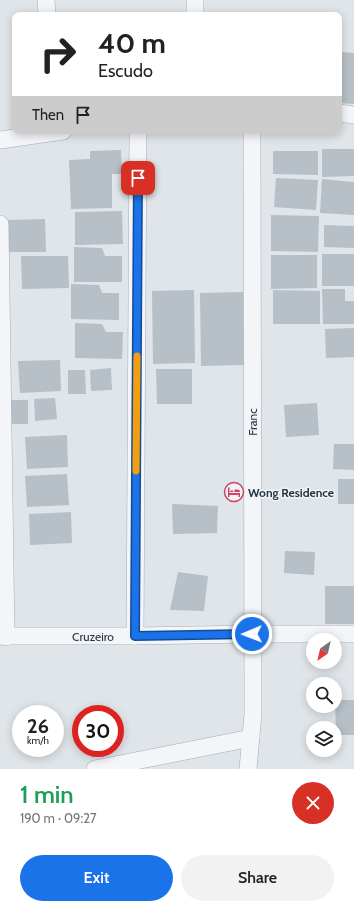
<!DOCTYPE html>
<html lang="en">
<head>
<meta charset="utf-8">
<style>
  :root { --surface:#fff; --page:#f2f2f2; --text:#222; --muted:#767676; --accent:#1a73e8 }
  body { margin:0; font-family:Cabin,sans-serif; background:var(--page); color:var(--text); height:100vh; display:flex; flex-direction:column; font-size:15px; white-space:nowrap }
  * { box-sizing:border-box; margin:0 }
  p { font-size:13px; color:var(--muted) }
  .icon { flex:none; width:22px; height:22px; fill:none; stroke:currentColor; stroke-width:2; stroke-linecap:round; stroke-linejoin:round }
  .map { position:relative; height:769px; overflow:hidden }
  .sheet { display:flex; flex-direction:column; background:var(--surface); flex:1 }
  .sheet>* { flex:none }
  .guide { position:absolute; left:12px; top:12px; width:330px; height:122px; border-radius:8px; box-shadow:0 2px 10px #0003; background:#fff; color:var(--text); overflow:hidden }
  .needle { width:26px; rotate:214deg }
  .tools { position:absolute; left:306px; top:633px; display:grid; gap:8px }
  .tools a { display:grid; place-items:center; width:36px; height:36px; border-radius:50%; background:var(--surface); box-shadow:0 2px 10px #0003; font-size:20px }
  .speed { position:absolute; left:12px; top:705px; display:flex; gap:8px; font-size:20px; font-weight:700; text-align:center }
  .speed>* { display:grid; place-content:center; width:52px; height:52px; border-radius:50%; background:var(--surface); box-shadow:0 2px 10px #0003; line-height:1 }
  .speed small { font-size:10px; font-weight:400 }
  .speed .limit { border:6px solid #d22; background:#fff; color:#111 }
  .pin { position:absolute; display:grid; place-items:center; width:34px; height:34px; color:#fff; margin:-17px; border-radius:8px; box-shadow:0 2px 6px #0006 }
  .me { position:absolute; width:44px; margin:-22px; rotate:269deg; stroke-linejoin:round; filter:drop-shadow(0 0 3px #0008) }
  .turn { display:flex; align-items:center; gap:14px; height:84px; padding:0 20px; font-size:18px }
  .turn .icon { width:52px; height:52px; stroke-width:2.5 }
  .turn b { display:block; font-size:28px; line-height:34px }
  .then { display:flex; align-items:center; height:38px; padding:0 20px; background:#0003; gap:8px; font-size:15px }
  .round { display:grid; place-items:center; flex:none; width:42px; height:42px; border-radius:21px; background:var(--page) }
  .summary { display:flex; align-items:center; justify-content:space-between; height:68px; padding:0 20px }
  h1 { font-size:24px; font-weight:600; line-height:30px; color:#1e9e55 }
  .action { display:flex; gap:8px; margin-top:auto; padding:8px 20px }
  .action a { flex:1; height:46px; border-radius:24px; background:var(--accent); color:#fff; font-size:16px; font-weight:600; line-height:46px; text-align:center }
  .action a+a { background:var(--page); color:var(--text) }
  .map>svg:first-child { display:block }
</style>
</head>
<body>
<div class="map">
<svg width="354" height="769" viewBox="0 0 354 769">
  <rect width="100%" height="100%" fill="#e0e5ea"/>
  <g fill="#b7bfc7">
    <path d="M341,52L354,53V104L339,103Z"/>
    <path d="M322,149H354V176L322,177Z"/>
    <path d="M121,150L122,174H112V208L71,209L69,160L90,159V151Z"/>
    <path d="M273,151H318V175L273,174Z"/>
    <path d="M276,178L318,180L316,210L274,207Z"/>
    <path d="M322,179L354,182V215L320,213Z"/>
    <path d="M122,211L123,244L75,245V212Z"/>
    <path d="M271,215L319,216L318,252L271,251Z"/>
    <path d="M45,219L46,252H8L7,220Z"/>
    <path d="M324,225L354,226V248L324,247Z"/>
    <path d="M74,247L102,248L105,256H122V282H74Z"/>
    <rect x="322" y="254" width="32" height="32"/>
    <path d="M271,255H317V288L271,289Z"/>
    <path d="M21,256H68L69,288L22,289Z"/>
    <path d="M71,284L99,285L102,293H119V320L71,319Z"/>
    <path d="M322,289H345V301H354V324H323Z"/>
    <path d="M194,290L195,363L153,364L152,291Z"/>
    <path d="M273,290L320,291V324H273Z"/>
    <path d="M243,292L244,365L201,366L200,293Z"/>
    <path d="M75,323L102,324L106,332H123L122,359L75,358Z"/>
    <path d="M354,328V357L326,358L325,329Z"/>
    <path d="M60,360L61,391L20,393L18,361Z"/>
    <path d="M111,368L112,390L91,391L90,370Z"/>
    <path d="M156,369H192V404H157Z"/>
    <path d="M68,370H85L86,394H68Z"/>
    <path d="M55,398L57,419L35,421L34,399Z"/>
    <rect x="10" y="400" width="18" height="24"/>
    <path d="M317,403L319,435L286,437L284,405Z"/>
    <path d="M67,435L68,467L27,469L25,437Z"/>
    <path d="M334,444H354V470L333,469Z"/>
    <path d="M67,474L69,505L27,507L25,476Z"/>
    <rect x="338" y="479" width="16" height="25"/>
    <path d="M172,504L218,506L217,533L173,534Z"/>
    <path d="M71,512L72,543L30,545L29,514Z"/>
    <path d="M285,551L315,552L314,575L284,573Z"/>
    <path d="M178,572L208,576L204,611L170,610Z"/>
    <rect x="325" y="586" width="29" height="38"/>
    <path d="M335,700H354V735H336Z"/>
  </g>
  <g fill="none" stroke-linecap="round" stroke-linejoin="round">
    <defs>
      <g id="minor">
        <path d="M46,0L47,15"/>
        <path d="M195,15V0"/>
        <path d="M339,113L354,115"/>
        <path d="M0,140L63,131"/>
        <path d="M0,224L6,637"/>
        <path d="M0,636H135L252,634H354"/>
        <path d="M135,636L138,131"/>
        <path d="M95,769L251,738"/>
        <path d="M248,769L253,714L252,131"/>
      </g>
    </defs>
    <use href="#minor" stroke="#a5adb4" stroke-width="18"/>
    <use href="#minor" stroke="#f3f5f8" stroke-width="17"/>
  </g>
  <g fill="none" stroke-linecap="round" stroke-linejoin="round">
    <defs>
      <path id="route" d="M138,178L135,636L252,634"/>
    </defs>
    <use href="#route" stroke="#114b97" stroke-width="10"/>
    <use href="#route" stroke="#1a73e8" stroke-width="7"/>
    <path stroke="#f59e0b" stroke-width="7" d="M136,471L137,356"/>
  </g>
  <defs>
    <symbol id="hotel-ring" viewBox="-11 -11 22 22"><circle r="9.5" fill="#f0f4f7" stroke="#d2416a" stroke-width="1.5"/><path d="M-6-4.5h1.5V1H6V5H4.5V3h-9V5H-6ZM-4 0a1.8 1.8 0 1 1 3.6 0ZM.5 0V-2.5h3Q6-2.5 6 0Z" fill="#d2416a"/></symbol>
  </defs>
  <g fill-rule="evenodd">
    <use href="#hotel-ring" x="223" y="481" width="22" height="22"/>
  </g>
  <g text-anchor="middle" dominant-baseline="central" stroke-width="3" stroke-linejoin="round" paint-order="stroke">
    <g font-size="12" fill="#283542" stroke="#f0f4f7">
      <text transform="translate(252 422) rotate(-90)">Franc</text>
      <text x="93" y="636">Cruzeiro</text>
    </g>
    <g font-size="12" font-weight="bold" fill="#283542" stroke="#f0f4f7" text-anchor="start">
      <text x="248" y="492">Wong Residence</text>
    </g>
  </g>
</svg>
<div class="tools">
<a><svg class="needle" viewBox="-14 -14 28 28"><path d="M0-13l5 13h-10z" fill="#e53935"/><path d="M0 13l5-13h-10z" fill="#767676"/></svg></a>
<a><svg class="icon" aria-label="search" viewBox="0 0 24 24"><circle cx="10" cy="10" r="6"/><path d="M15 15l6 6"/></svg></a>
<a><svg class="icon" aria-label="layers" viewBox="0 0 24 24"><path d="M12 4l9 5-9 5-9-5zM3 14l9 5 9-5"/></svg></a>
</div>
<div class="speed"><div>26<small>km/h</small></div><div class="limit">30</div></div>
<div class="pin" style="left:138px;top:178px;background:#d93025"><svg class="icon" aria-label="arrive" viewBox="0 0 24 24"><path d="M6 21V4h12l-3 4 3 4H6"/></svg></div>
<svg class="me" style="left:252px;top:634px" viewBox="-20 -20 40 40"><circle r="17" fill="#1a73e8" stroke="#fff" stroke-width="3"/><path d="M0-11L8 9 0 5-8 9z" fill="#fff"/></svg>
<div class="guide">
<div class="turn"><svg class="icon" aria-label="right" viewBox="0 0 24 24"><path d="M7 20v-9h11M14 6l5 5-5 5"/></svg><div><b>40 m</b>Escudo</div></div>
<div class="then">Then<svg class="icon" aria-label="arrive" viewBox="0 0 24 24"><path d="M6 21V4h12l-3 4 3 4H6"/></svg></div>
</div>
</div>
<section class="sheet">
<div class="summary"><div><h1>1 min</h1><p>190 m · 09:27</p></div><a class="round" style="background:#d93025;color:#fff"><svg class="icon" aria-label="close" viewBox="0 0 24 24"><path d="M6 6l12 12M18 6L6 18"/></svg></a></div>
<div class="action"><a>Exit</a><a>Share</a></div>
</section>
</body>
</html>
